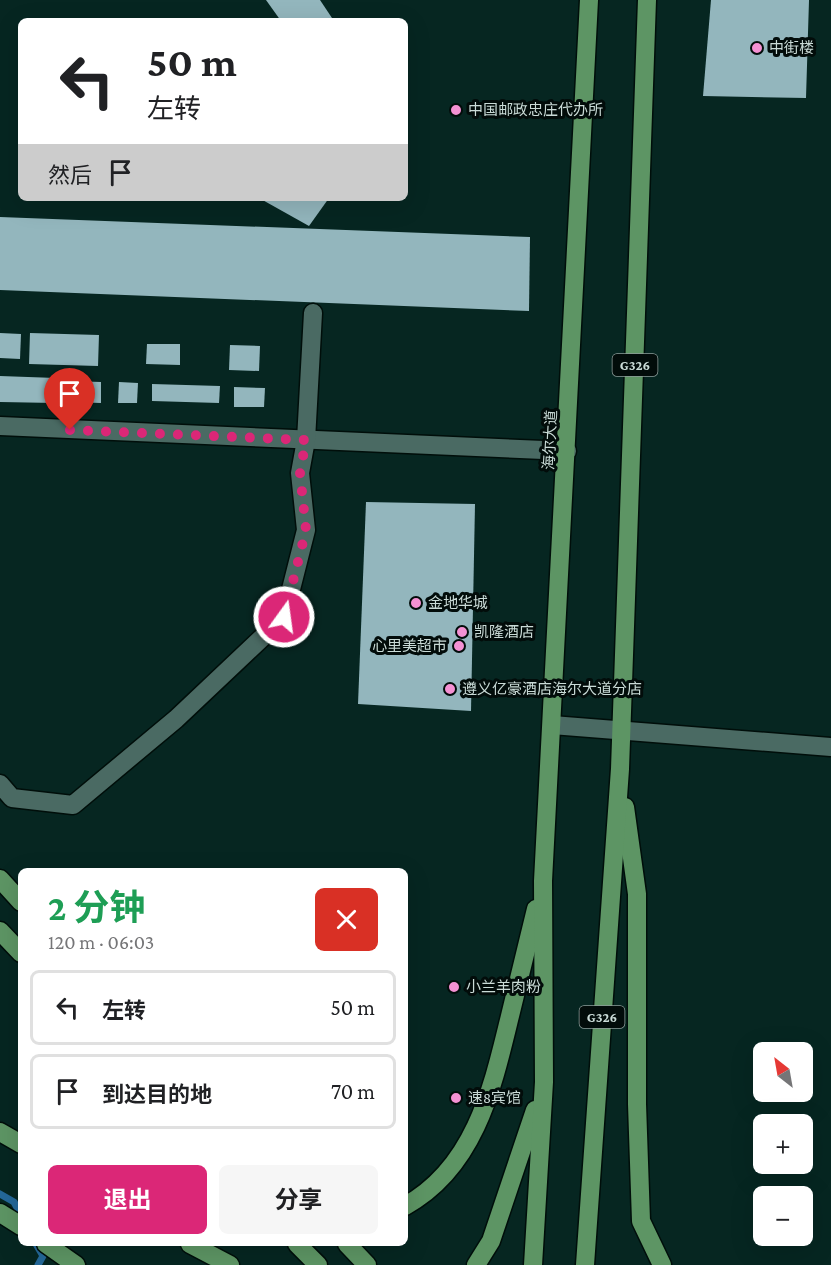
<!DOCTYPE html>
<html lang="zh">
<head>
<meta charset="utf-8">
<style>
  :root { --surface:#fff; --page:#f6f6f6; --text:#202124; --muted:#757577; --line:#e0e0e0; --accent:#db2777 }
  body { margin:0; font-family:"Crimson Pro","Noto Sans SC",serif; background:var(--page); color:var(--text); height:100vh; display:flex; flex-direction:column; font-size:22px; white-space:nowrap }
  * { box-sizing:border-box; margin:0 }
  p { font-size:20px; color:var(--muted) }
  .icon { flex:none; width:33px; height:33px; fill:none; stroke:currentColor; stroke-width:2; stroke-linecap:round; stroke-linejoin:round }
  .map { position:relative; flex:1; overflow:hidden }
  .side { position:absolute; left:18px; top:868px; width:390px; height:378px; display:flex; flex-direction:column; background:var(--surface); border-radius:9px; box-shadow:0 6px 24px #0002 }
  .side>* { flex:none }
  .banner { position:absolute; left:18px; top:18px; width:390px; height:183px; border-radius:9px; box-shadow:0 6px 24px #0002; background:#fff; color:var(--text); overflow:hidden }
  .needle { width:39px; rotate:329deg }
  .fabs { position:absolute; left:753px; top:1042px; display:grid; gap:12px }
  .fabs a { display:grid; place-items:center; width:60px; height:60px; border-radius:9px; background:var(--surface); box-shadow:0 6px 24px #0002; font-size:30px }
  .pin { position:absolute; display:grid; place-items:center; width:51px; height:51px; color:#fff; margin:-62px -26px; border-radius:50% 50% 50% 0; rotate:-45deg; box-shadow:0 0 6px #0007 }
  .pin .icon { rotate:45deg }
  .me { position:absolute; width:66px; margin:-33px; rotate:14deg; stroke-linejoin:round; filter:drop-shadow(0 0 4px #0008) }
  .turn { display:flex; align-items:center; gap:21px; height:126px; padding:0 30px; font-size:27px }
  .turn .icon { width:78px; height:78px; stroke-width:2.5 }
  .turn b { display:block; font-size:42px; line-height:51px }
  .then { display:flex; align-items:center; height:57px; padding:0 30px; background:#0003; gap:12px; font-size:22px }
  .round { display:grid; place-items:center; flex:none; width:63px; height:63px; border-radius:9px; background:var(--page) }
  .summary { display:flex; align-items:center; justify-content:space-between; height:102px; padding:0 30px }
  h1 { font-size:36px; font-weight:700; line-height:45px; color:#1e9e55 }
  .button { display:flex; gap:12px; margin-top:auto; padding:12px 30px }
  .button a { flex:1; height:69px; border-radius:9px; background:var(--accent); color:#fff; font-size:24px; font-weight:700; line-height:69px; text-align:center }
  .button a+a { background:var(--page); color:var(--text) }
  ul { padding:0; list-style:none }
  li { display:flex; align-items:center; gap:18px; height:75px; margin:0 12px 9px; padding:0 18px; border:3px solid var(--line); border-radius:9px }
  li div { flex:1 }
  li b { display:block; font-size:22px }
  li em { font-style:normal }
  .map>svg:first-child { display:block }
</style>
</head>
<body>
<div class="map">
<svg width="831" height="1265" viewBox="0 0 831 1265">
  <rect width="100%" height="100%" fill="#062621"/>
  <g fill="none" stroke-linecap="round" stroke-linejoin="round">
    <g stroke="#246899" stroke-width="7">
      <path d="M0,1194L14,1202L21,1215"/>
      <path d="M36,1244L43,1256L38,1265"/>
    </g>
  </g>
  <g fill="#93b6bd">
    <path d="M266,0H320L334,21H281Z"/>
    <path d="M711,0H809L806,98L703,96Z"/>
    <path d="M259,198H329L309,226Z"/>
    <path d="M0,217L530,237L529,311L0,290Z"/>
    <path d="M0,333L21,334L20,359L0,358Z"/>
    <path d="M30,333L99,335L98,366L29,364Z"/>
    <path d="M147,344H180V365L146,364Z"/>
    <path d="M230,345L260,346L259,371L229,370Z"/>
    <path d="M0,376L56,378L55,403L0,402Z"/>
    <path d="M71,381L101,382V403L70,402Z"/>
    <path d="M119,382L138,383L137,403H118Z"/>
    <path d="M152,384L220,386L219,403L152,401Z"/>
    <path d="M234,387L265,388L264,407H234Z"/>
    <path d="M366,502L475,504L471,711L358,704Z"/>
  </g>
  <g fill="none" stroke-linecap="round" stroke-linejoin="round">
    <defs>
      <g id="minor">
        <path d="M0,426L567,451"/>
        <path d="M552,725L831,747"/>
        <path d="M0,784L12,798L73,805L176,719L284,617L306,530L300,473L306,440L313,313"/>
      </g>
      <g id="highway">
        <path d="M625,807L637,894V1104L641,1221L662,1265"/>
        <path d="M0,879L21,902"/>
        <path d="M0,931L21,953"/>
        <path d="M0,1132L21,1144"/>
        <path d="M405,1206C474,1168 492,1090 509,1020C518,983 527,946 536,909"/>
        <path d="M0,1213L21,1226"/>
        <path d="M46,1244L76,1265"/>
        <path d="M190,1244L230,1265"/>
        <path d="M297,1244L318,1265"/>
        <path d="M347,1244L367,1265"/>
        <path d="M476,1265L491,1241L535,1110"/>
        <path d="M533,1265L544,1082L543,881L589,0"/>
        <path d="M585,1265L620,769L647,0"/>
      </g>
    </defs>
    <use href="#minor" stroke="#000e0a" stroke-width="21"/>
    <use href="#highway" stroke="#000e0a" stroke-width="21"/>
    <use href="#minor" stroke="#4a6a63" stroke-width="18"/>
    <use href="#highway" stroke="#5d9564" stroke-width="18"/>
  </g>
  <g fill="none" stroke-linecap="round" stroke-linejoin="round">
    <path stroke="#db2777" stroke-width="10" stroke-dasharray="0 18" d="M70,430L306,440L300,473L306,530L284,617"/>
  </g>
  <g fill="#f491d3" stroke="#020c0a" stroke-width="2">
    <circle cx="757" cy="48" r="6"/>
    <circle cx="456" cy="110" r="6"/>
    <circle cx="416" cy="603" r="6"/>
    <circle cx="462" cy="632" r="6"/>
    <circle cx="459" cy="646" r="6"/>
    <circle cx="450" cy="689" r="6"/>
    <circle cx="454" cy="987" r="6"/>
    <circle cx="456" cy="1098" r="6"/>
  </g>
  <g text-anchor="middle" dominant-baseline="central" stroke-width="6" stroke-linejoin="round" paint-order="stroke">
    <g fill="#020c0a" stroke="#8e9d9a" stroke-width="1.5">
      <rect x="612.5" y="354" width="45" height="22" rx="4.5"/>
      <rect x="579.5" y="1006" width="45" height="22" rx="4.5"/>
    </g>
    <g font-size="14" font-weight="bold" fill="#cadbd7">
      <text x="635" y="365">G326</text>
      <text x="602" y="1017">G326</text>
    </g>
    <g font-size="15" fill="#cadbd7" stroke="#020c0a" text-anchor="start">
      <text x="769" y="48">中街楼</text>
      <text x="468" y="110">中国邮政忠庄代办所</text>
      <text x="428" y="603">金地华城</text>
      <text x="474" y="632">凯隆酒店</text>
      <text x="447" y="646" text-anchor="end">心里美超市</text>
      <text x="462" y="689">遵义亿豪酒店海尔大道分店</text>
      <text x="466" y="987">小兰羊肉粉</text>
      <text x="468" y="1098">速8宾馆</text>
    </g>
    <g font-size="15" fill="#cadbd7" stroke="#020c0a">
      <text transform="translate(550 440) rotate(-87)">海尔大道</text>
    </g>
  </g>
</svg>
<div class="fabs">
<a><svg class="needle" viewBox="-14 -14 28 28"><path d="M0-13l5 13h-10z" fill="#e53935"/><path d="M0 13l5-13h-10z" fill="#757577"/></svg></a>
<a>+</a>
<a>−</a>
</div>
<div class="pin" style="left:70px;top:430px;background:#d93025"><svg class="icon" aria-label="arrive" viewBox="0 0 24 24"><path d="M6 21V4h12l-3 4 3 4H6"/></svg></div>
<svg class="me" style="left:284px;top:617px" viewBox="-20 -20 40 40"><circle r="17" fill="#db2777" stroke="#fff" stroke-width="3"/><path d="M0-11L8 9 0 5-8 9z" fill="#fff"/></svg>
<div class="banner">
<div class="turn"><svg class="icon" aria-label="left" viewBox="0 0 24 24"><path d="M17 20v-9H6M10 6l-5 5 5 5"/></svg><div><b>50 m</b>左转</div></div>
<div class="then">然后<svg class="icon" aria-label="arrive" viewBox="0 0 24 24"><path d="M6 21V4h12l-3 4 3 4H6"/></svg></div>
</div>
<section class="side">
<div class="summary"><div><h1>2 分钟</h1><p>120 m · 06:03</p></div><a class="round" style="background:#d93025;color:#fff"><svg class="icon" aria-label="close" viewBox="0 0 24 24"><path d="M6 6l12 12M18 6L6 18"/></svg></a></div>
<ul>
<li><svg class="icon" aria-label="left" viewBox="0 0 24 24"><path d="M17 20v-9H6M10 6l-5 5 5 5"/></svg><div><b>左转</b></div><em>50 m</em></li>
<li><svg class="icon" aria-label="arrive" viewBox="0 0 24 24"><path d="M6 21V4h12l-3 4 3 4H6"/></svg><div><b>到达目的地</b></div><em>70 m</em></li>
</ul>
<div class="button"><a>退出</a><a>分享</a></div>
</section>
</div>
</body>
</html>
